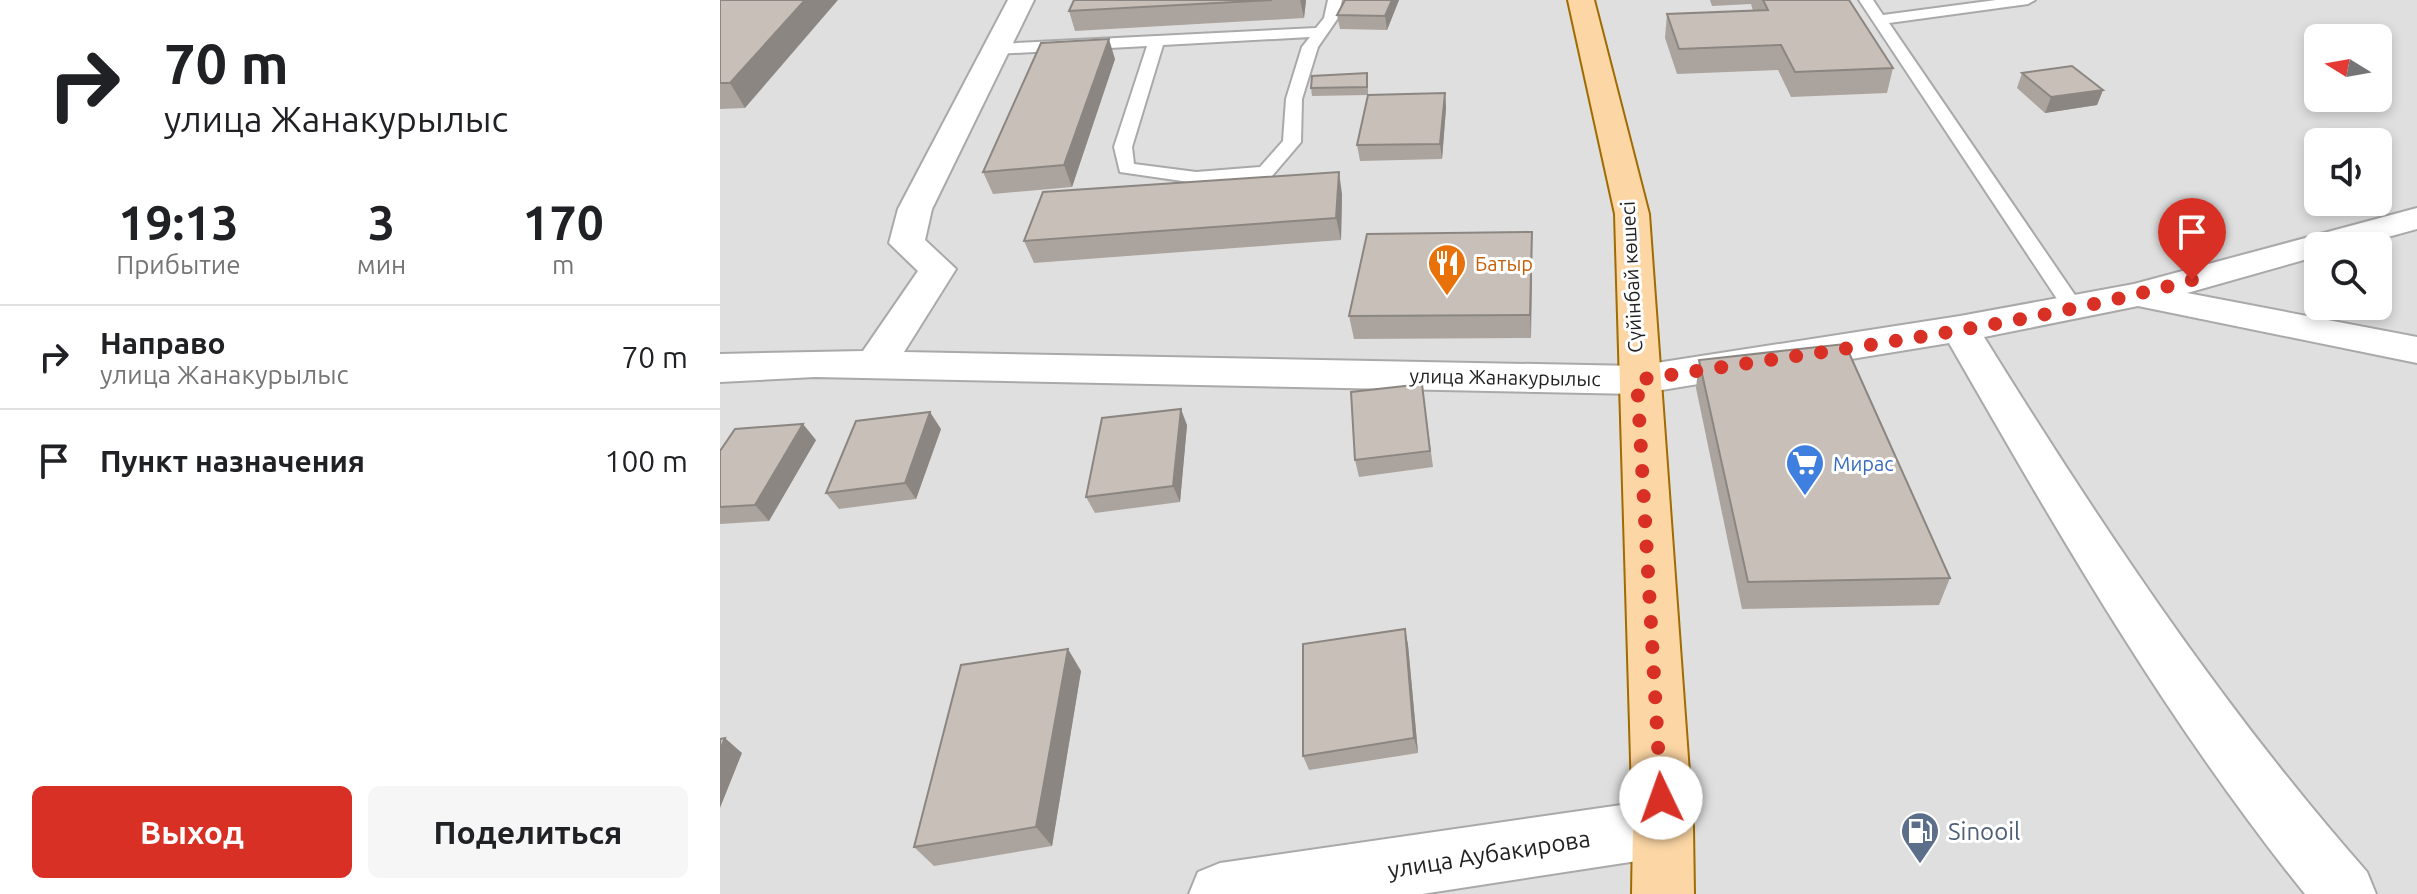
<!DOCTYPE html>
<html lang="ru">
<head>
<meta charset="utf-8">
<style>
  :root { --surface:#fff; --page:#f6f6f6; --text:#202124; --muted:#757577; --line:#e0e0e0; --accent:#d93025 }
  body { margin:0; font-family:Ubuntu,sans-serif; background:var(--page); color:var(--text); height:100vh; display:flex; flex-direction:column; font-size:30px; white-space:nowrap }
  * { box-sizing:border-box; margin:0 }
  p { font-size:26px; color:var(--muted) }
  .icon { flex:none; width:44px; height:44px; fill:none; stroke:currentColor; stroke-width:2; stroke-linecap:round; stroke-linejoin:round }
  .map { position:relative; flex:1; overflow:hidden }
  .side { display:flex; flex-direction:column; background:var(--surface); width:720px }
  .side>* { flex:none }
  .banner { background:#fff; color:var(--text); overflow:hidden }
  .needle { width:52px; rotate:281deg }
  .controls { position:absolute; left:1584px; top:24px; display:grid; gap:16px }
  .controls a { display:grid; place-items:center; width:88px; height:88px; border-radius:12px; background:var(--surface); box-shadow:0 4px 12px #0003; font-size:40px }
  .pin { position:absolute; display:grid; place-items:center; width:68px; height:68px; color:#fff; margin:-82px -34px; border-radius:50% 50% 50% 0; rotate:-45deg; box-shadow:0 0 8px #0007 }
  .pin .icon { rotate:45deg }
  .me { position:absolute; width:88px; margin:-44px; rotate:357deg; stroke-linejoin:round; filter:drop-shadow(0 0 6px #0008) }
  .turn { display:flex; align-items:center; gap:28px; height:168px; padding:0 32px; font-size:36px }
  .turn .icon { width:104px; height:104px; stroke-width:2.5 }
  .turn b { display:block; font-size:56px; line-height:68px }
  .eta { display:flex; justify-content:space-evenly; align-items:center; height:136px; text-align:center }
  .eta b { font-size:48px; font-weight:600; line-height:56px }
  .cta { display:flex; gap:16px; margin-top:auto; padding:16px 32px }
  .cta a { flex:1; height:92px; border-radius:12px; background:var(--accent); color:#fff; font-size:32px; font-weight:600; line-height:92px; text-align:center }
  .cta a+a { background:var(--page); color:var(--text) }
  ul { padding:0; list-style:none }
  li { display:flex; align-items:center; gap:24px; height:104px; padding:0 32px; border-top:2px solid var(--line) }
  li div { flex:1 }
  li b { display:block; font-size:30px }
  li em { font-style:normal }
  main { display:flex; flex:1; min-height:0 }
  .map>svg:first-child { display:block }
</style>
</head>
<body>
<main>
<section class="side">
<div class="banner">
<div class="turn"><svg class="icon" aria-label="right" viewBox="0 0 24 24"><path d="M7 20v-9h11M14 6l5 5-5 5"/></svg><div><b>70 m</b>улица Жанакурылыс</div></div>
</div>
<div class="eta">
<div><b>19:13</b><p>Прибытие</p></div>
<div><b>3</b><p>мин</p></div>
<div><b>170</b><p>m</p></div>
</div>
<ul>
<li><svg class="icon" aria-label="right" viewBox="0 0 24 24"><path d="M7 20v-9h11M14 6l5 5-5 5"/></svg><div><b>Направо</b><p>улица Жанакурылыс</p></div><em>70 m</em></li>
<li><svg class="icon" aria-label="arrive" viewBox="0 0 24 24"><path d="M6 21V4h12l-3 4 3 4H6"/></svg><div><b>Пункт назначения</b></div><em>100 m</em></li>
</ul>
<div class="cta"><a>Выход</a><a>Поделиться</a></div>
</section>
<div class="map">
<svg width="1697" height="894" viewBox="0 0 1697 894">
  <rect width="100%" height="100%" fill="#f2efe9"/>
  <path fill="#e0dfdf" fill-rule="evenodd" d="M0,0H1697V894H0ZM1598,38H1658V98H1598ZM1598,142H1658V202H1598ZM1598,246H1658V306H1598Z"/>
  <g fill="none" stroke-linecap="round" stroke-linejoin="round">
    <defs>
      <g id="lane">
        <path d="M608,0H622L618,18L598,47L582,99L581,142L552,176L546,177L476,183L400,172L394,147L427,46L276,54L268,49L276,44L596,28L604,18ZM590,37L582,47L566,99L563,141L540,167L476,172L414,164L412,147L443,45Z"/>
        <path d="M1139,0H1153L1163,15L1276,0H1315L1308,4L1169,23L1359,301L1362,306L1359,311H1345Z"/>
      </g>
      <g id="street">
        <path d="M288,0H314L212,209L205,240L236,269L184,352L917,366L1240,316L1414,284L1697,208V229L1635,246H1598V256L1467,293L1697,337V363L1418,306L1264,337C1380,524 1501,706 1647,872L1656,894H1585C1447,723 1338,533 1229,343L917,394L95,377L0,382V354L143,351L198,271L169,243L178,209Z"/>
        <path d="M943,799L964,808L973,828L964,848L943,857L702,894H469L478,872L500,863Z"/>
      </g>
      <path id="primary" d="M848,0H874L929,214L973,828L974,894H912L913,828L895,214Z"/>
    </defs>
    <use href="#lane" stroke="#a9a9a9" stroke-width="4"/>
    <use href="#street" stroke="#a9a9a9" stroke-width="4"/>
    <use href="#primary" stroke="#a06b00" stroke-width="4"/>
    <use href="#lane" fill="#fff" fill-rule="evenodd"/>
    <use href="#street" fill="#fff" fill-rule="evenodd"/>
    <use href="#primary" fill="#fcd6a4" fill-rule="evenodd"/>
  </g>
  <g fill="#aba49e">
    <path d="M0,0L25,108L0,109Z"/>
    <path d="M354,0H586L584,18L355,31L349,11Z"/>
    <path d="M625,0H679L667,30L620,29L617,15Z"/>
    <path d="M990,0H1129L1173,68L1167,93L1071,97L1058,70L957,74L945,38L947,14L1033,11L1031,4L992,6Z"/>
    <path d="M395,59L352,187L273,194L263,172Z"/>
    <path d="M1302,73L1383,90L1377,105L1325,113L1297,88Z"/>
    <path d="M648,81V95L592,96L591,88Z"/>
    <path d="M725,93L726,108L722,159L640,161L637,145Z"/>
    <path d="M622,194L621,240L314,263L304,241Z"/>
    <path d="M812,232L811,338L634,339L629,316Z"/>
    <path d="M979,360L1230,578L1219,605L1022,609L976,388Z"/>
    <path d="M702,384L713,467L639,477L635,460Z"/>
    <path d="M467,425L460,502L375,513L366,497Z"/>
    <path d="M221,429L196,499L119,509L106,493Z"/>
    <path d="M96,440L49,521L0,524V451Z"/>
    <path d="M685,629L688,645L698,753L589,770L583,756Z"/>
    <path d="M361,671L332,846L214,866L194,847Z"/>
  </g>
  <g fill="#8b8681">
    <path d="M85,0H118L25,108L10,83Z"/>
    <path d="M580,0H586L584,18Z"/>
    <path d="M672,0H679L667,30L665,16Z"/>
    <path d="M389,39L395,59L352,187L344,165Z"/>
    <path d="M1383,90L1377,105L1325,113L1331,97Z"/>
    <path d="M725,93L726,108L722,159L720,144Z"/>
    <path d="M619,172L622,194L621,240L616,218Z"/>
    <path d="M812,232V255L811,338L810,315Z"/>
    <path d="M461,409L467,425L460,502L453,486Z"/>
    <path d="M210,412L221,429L196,499L185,483Z"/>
    <path d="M83,424L96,440L49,521L35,505Z"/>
    <path d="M685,629L688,645L698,753L694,738Z"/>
    <path d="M348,649L361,671L332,846L316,827Z"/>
    <path d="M5,738L22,753L0,808V750Z"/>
  </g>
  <g fill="#c7bfb8" stroke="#8b8681" stroke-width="2">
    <path d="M0,0H85L10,83H0Z"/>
    <path d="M354,0H552L349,11Z"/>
    <path d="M625,0H672L665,16L617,15Z"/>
    <path d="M1043,0H1129L1173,68L1075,72L1061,45L959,49L947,14L1048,10Z"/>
    <path d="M389,39L344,165L263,172L321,43Z"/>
    <path d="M1352,66L1383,90L1331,97L1302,73Z"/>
    <path d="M647,73V87L591,88L592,76Z"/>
    <path d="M725,93L720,144L637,145L648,95Z"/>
    <path d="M619,172L616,218L304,241L323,192Z"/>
    <path d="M812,232L810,315L629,316L647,234Z"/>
    <path d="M1125,344L1230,578L1028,582L979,360Z"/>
    <path d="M702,384L710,451L635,460L631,392Z"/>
    <path d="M461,409L453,486L366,497L382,418Z"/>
    <path d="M210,412L185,483L106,493L136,421Z"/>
    <path d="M83,424L35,505L0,507V451L15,429Z"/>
    <path d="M685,629L694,738L583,756V644Z"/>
    <path d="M348,649L316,827L194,847L241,665Z"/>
    <path d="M5,738L0,750V739Z"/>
  </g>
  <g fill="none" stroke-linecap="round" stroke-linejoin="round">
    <path stroke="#d93025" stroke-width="14" stroke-dasharray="0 25.2" d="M941,798L917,380C1102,351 1292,329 1472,280"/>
  </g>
  <defs>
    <symbol id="restaurant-pin" viewBox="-11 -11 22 30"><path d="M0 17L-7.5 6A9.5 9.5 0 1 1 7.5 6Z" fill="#e8710a" stroke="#fff"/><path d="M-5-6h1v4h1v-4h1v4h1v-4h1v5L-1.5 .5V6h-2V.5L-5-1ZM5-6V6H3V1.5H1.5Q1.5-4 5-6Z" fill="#fff"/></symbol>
    <symbol id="supermarket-pin" viewBox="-11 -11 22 30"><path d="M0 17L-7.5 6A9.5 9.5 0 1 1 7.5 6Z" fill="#3f7fe0" stroke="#fff"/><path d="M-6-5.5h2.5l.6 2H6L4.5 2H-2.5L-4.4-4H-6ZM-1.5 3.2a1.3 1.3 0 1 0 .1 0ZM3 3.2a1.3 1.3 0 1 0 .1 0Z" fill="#fff"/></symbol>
    <symbol id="fuel-pin" viewBox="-11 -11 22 30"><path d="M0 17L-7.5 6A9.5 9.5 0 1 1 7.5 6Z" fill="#5c6f8a" stroke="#fff"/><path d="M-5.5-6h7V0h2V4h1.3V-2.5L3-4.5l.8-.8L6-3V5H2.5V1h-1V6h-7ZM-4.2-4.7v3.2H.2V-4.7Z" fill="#fff"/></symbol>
  </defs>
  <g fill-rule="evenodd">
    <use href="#restaurant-pin" x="705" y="241" width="44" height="60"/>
    <use href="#supermarket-pin" x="1063" y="441" width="44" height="60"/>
    <use href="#fuel-pin" x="1178" y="809" width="44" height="60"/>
  </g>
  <g text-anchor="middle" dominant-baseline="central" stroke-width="6" stroke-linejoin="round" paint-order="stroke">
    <g font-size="20" fill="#c56008" stroke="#fff" text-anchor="start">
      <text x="755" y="263">Батыр</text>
    </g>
    <g font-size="20" fill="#222" stroke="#fff">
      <text transform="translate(911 277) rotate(-93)">Сүйінбай көшесі</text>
      <text transform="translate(785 377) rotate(1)">улица Жанакурылыс</text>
    </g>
    <g font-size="20" fill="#366cbe" stroke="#fff" text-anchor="start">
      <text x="1113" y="463">Мирас</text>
    </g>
    <g font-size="24" fill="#4e5e75" stroke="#fff" text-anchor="start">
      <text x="1228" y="831">Sinooil</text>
    </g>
    <g font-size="24" fill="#222" stroke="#fff">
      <text transform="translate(769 854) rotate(-9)">улица Аубакирова</text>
    </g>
  </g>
</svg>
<div class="controls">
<a><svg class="needle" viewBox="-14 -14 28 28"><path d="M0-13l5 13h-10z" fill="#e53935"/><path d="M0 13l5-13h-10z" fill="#757577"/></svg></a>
<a><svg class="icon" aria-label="sound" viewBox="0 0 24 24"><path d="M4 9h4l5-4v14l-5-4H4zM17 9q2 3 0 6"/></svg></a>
<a><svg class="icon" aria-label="search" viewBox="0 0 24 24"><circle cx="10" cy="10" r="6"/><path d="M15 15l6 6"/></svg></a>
</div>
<div class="pin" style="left:1472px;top:280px;background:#d93025"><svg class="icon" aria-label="arrive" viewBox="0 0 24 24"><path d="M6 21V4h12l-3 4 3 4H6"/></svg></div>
<svg class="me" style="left:941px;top:798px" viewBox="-20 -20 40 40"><circle r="19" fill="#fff"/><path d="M0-13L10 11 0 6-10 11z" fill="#d93025"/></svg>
</div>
</main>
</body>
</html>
